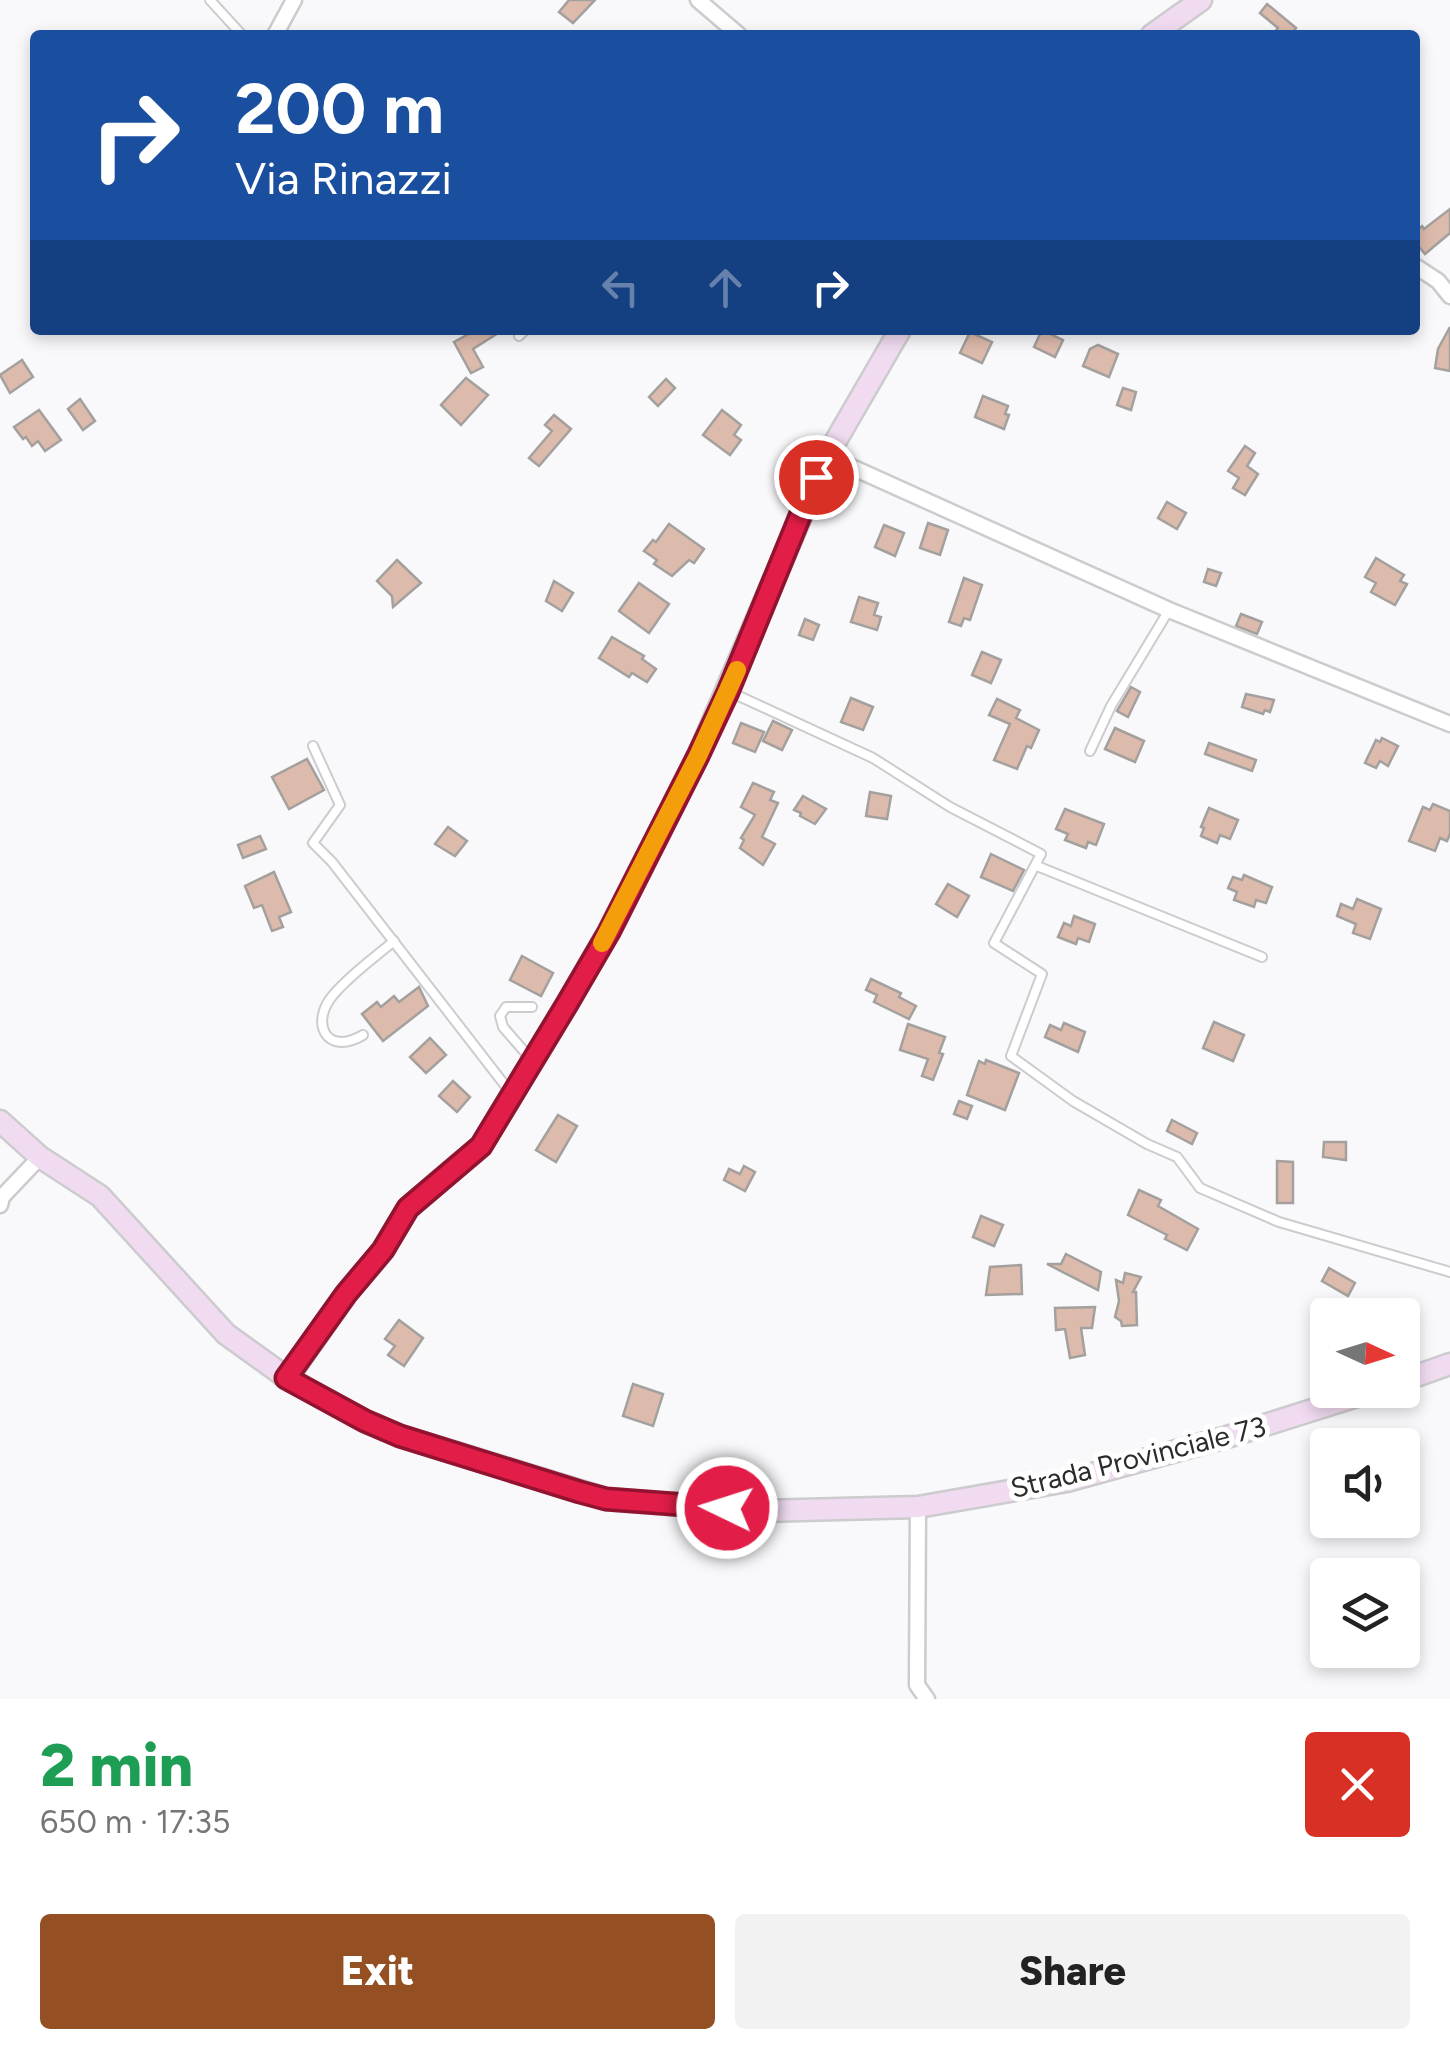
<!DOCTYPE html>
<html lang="en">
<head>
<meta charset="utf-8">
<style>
  :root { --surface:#fff; --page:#f2f2f2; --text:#222; --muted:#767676; --accent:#945022 }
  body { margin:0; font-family:Figtree,sans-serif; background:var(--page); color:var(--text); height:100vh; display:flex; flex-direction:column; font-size:38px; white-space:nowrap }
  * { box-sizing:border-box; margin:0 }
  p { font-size:32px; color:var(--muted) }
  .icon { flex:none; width:55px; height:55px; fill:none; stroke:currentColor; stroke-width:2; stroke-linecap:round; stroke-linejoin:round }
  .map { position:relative; height:1699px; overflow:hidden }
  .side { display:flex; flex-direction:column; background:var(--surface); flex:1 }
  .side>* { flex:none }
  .guide { position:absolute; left:30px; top:30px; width:1390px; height:305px; border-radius:10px; box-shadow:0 5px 15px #0003; background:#1a4fa0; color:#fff; overflow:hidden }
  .needle { width:65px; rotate:94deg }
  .buttons { position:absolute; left:1310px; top:1298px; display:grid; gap:20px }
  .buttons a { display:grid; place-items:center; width:110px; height:110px; border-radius:10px; background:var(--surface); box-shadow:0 5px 15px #0003; font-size:50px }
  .pin { position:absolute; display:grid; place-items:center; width:85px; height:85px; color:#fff; margin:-42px; border:5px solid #fff; border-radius:50%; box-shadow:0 2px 10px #0007 }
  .me { position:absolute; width:110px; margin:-55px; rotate:274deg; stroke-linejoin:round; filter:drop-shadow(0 0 8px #0008) }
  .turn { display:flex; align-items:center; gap:35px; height:210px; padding:0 40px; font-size:45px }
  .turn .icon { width:130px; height:130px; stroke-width:2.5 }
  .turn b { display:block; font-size:70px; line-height:85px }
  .lanes { display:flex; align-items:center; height:95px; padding:0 40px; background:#0003; justify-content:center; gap:50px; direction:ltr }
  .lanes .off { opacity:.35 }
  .round { display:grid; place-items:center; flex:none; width:105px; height:105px; border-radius:10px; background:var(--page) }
  .summary { display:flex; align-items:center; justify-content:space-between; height:170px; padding:0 40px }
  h1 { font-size:60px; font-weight:800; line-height:75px; color:#1e9e55 }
  .primary-button { display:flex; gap:20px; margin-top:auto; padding:20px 40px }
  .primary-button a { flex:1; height:115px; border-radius:10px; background:var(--accent); color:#fff; font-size:40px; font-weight:800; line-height:115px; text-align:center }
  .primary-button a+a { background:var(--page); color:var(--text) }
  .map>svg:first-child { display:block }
</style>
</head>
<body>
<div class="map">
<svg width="1450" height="1699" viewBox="0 0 1450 1699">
  <rect width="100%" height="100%" fill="#f9f8fb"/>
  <g fill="#ddbbac" stroke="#a3a09e" stroke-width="2.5">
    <path d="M569,0H595L573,23L559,12Z"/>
    <path d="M1267,4L1296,28L1291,35H1272L1278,28L1260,13Z"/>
    <path d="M1450,209V233L1425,254L1415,242V232L1422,226L1424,229Z"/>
    <path d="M1450,327V371L1435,368L1438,349Z"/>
    <path d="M476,330H503L473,349L483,367L471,373L454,342Z"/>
    <path d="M1042,330L1063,340L1055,357L1034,347Z"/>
    <path d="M970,332L992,342L982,363L960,353Z"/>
    <path d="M1098,345L1118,354L1109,377L1083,366L1090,349Z"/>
    <path d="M22,360L33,377L10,393L0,375Z"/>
    <path d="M466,378L488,395L461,425L441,405Z"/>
    <path d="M666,379L675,388L658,406L649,397Z"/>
    <path d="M1123,388L1136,392L1131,410L1117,405Z"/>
    <path d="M983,396L1008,406L1005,414L1009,415L1004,429L975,417Z"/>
    <path d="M80,399L95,421L83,430L68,409Z"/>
    <path d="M39,410L61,440L45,451L38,441L32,446L26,437L23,439L14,427Z"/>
    <path d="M722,410L741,425L734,435L741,440L730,455L703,435Z"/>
    <path d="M554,415L571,429L539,466L529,458L552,431L545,425Z"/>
    <path d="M1245,446L1255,453L1247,466L1258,474L1245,495L1233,488L1239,478L1228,471Z"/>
    <path d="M1167,502L1186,513L1177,529L1158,518Z"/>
    <path d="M928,523L948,530L940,555L920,548Z"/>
    <path d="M669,524L704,549L694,563L689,560L672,576L654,564L657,560L644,551L653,540L656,542Z"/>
    <path d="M884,525L904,533L895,556L875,547Z"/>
    <path d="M1376,558L1404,575L1400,581L1407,584L1395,605L1371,592L1376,583L1365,577Z"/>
    <path d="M397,560L421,583L393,607L392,596L377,581Z"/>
    <path d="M1208,569L1221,573L1216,586L1204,582Z"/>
    <path d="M964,578L982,585L970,620L964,618L961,626L949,622Z"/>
    <path d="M554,581L573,593L562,611L546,601Z"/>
    <path d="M639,583L669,604L649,633L619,611Z"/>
    <path d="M859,597L878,603L874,615L881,617L877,630L851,622Z"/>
    <path d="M1241,614L1262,622L1257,634L1236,626Z"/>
    <path d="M805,619L819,625L813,640L799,635Z"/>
    <path d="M612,637L644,656L642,659L656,669L647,682L632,673L629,677L599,658Z"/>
    <path d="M982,652L1001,660L991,683L972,675Z"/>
    <path d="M1131,687L1140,692L1128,717L1117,711Z"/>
    <path d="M1246,694L1274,700L1270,712L1265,710L1263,714L1242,707Z"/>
    <path d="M851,698L873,707L863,730L841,722Z"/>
    <path d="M997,699L1020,710L1016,718L1039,730L1031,748L1027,746L1017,769L994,760L1010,724L989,715Z"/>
    <path d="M773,721L792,730L782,750L763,741Z"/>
    <path d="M741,723L764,732L755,752L733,743Z"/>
    <path d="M1115,728L1144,741L1135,762L1105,749Z"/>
    <path d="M1382,738L1398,746L1388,766L1380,761L1376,768L1365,763L1376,740L1380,742Z"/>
    <path d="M1209,743L1256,760L1252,771L1205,754Z"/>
    <path d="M307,759L324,790L289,809L272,777Z"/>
    <path d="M753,783L774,792L770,800L778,803L762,837L775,844L763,865L740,848L744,840L741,838L755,815L741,807Z"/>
    <path d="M870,792L891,796L887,819L866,816Z"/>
    <path d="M803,796L826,809L815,824L800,816L801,813L794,810Z"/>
    <path d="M1433,804L1450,811V834L1447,841L1440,838L1435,851L1409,841L1423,807L1430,810Z"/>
    <path d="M1209,808L1238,820L1230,839L1220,835L1217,843L1201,836L1204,828L1201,827Z"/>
    <path d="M1065,809L1104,824L1096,845L1088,842L1086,848L1065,840L1068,834L1056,829Z"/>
    <path d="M448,827L467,841L455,856L435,844Z"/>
    <path d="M260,836L266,849L243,858L238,845Z"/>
    <path d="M991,854L1024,870L1013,891L981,877Z"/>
    <path d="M274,872L291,912L279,917L283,927L272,931L262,905L254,908L245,886Z"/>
    <path d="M1244,875L1272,887L1266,903L1256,900L1254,907L1234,900L1237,892L1228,888L1233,877L1242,880Z"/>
    <path d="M948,884L969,896L957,917L936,904Z"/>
    <path d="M1357,899L1381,909L1370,939L1353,933L1356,924L1337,916L1341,904L1353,909Z"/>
    <path d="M1074,916L1095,924L1089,942L1078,938L1076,944L1058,937L1064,923L1071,926Z"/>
    <path d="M522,956L553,973L541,996L510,980Z"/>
    <path d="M871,979L901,993L899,997L916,1006L909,1019L874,1002L877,995L866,990Z"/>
    <path d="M419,987L428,1006L383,1041L362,1014L377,1002L381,1007L394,996L399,1002Z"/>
    <path d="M1214,1022L1244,1035L1233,1061L1203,1048Z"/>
    <path d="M1064,1023L1085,1032L1078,1052L1045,1037L1050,1025L1061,1030Z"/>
    <path d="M908,1024L945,1037L939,1053L943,1054L933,1080L922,1076L928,1059L900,1050Z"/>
    <path d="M430,1038L446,1055L426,1073L410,1057Z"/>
    <path d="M986,1060L1019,1073L1005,1110L967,1095L979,1061L985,1064Z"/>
    <path d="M453,1081L470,1097L457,1112L439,1096Z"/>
    <path d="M959,1101L972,1106L967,1119L954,1114Z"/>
    <path d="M558,1115L577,1126L556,1162L536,1150Z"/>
    <path d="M1172,1120L1197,1133L1192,1144L1167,1131Z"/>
    <path d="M1324,1142H1346V1160L1323,1157Z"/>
    <path d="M1277,1161L1293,1162V1203H1277Z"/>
    <path d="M744,1166L755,1172L745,1191L724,1180L729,1169L740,1174Z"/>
    <path d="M1139,1190L1161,1200L1158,1206L1198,1229L1187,1250L1165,1239L1167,1235L1128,1215Z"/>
    <path d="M981,1216L1003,1225L994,1246L973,1237Z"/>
    <path d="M1066,1254L1101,1272L1098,1290L1047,1264H1061Z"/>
    <path d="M1021,1265L1022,1294L986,1295L990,1267Z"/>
    <path d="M1329,1268L1355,1283L1348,1296L1322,1281Z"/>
    <path d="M1125,1273L1141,1277L1133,1292H1136L1137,1325L1122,1326L1121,1321L1115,1317L1119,1301L1116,1280L1123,1283Z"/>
    <path d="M1095,1307L1092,1328H1081L1085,1355L1070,1358L1065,1329L1056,1330L1055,1308Z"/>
    <path d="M399,1320L423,1338L404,1366L388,1355L395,1346L385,1339Z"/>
    <path d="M633,1384L663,1394L653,1426L623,1416Z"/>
  </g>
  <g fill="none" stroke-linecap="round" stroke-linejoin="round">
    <defs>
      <g id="lane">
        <path d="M210,0L242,35"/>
        <path d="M519,336L525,330"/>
        <path d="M728,691L873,758L950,807L1041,854L994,943L1042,974L1011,1056L1073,1101L1147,1144L1177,1157L1200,1188L1279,1222L1450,1272"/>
        <path d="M313,746L340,805L313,843L332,862L511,1093"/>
        <path d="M1090,751L1111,706L1169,610"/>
        <path d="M1037,866L1262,957"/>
        <path d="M363,1035C326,1057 309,1022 334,994C351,974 374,958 394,941"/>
        <path d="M530,1058L503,1027L500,1016L506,1007H532"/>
      </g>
      <g id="street">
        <path d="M698,0L739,35"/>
        <path d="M275,35L294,0"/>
        <path d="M1415,266L1438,281L1450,296"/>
        <path d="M827,456L1169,610L1450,724"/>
        <path d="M0,1205L2,1197L40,1157"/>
        <path d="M918,1507L917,1685L927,1699"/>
      </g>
      <g id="secondary">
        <path d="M1152,35L1201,0"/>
        <path d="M0,1121L40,1157L100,1196L226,1334L287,1378L365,1421L400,1436L606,1499L759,1511L918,1507L1067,1481L1227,1437L1376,1390"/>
        <path d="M287,1378L346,1294L383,1250L408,1208L481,1146L567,1004L609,931L698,756L827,456L900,330"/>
        <path d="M1402,1381L1450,1364"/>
      </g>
    </defs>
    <use href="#lane" stroke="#cccbce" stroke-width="12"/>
    <use href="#street" stroke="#cccbce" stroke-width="19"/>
    <use href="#secondary" stroke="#cccbce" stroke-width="25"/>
    <use href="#lane" stroke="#fff" stroke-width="8"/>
    <use href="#street" stroke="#fff" stroke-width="14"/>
    <use href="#secondary" stroke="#f1dbf1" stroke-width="20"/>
  </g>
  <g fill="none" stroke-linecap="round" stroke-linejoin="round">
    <defs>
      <path id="route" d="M727,1508L606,1499L580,1492L400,1436L365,1421L286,1378L346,1294L383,1250L408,1208L481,1146L567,1004L609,932L698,756L728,692L816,477"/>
    </defs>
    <use href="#route" stroke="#92132f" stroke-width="25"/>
    <use href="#route" stroke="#e11d48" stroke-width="18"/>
    <path stroke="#f59e0b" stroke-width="18" d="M602,943L698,756L737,670"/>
  </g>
  <g text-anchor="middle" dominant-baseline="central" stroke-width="10" stroke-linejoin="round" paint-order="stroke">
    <g font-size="28" fill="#2b2b2c" stroke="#fff">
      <text transform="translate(1138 1457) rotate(-14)">Strada Provinciale 73</text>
    </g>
  </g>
</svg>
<div class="buttons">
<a><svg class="needle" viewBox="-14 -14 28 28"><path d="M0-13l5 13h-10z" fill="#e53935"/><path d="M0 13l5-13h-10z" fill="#767676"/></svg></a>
<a><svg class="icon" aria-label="sound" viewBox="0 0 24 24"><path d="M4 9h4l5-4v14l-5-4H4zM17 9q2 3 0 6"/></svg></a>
<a><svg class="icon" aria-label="layers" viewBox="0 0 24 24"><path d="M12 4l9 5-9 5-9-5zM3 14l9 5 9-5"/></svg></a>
</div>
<div class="pin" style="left:816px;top:477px;background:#d93025"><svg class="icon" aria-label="arrive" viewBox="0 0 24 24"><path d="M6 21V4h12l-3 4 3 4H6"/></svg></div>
<svg class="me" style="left:727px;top:1508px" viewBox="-20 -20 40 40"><circle r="17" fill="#e11d48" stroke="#fff" stroke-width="3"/><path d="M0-11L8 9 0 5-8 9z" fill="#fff"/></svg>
<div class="guide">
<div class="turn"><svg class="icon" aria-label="right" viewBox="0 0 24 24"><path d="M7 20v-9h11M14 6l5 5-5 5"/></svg><div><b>200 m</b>Via Rinazzi</div></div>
<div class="lanes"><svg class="icon off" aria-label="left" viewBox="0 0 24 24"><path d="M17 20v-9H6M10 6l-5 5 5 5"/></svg><svg class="icon off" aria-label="ahead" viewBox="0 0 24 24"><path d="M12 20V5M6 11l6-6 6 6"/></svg><svg class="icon" aria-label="right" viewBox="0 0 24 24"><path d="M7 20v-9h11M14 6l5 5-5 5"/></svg></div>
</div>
</div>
<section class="side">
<div class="summary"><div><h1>2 min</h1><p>650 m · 17:35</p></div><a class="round" style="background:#d93025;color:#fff"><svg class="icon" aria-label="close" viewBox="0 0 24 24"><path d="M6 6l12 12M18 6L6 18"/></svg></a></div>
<div class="primary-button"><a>Exit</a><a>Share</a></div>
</section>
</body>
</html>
